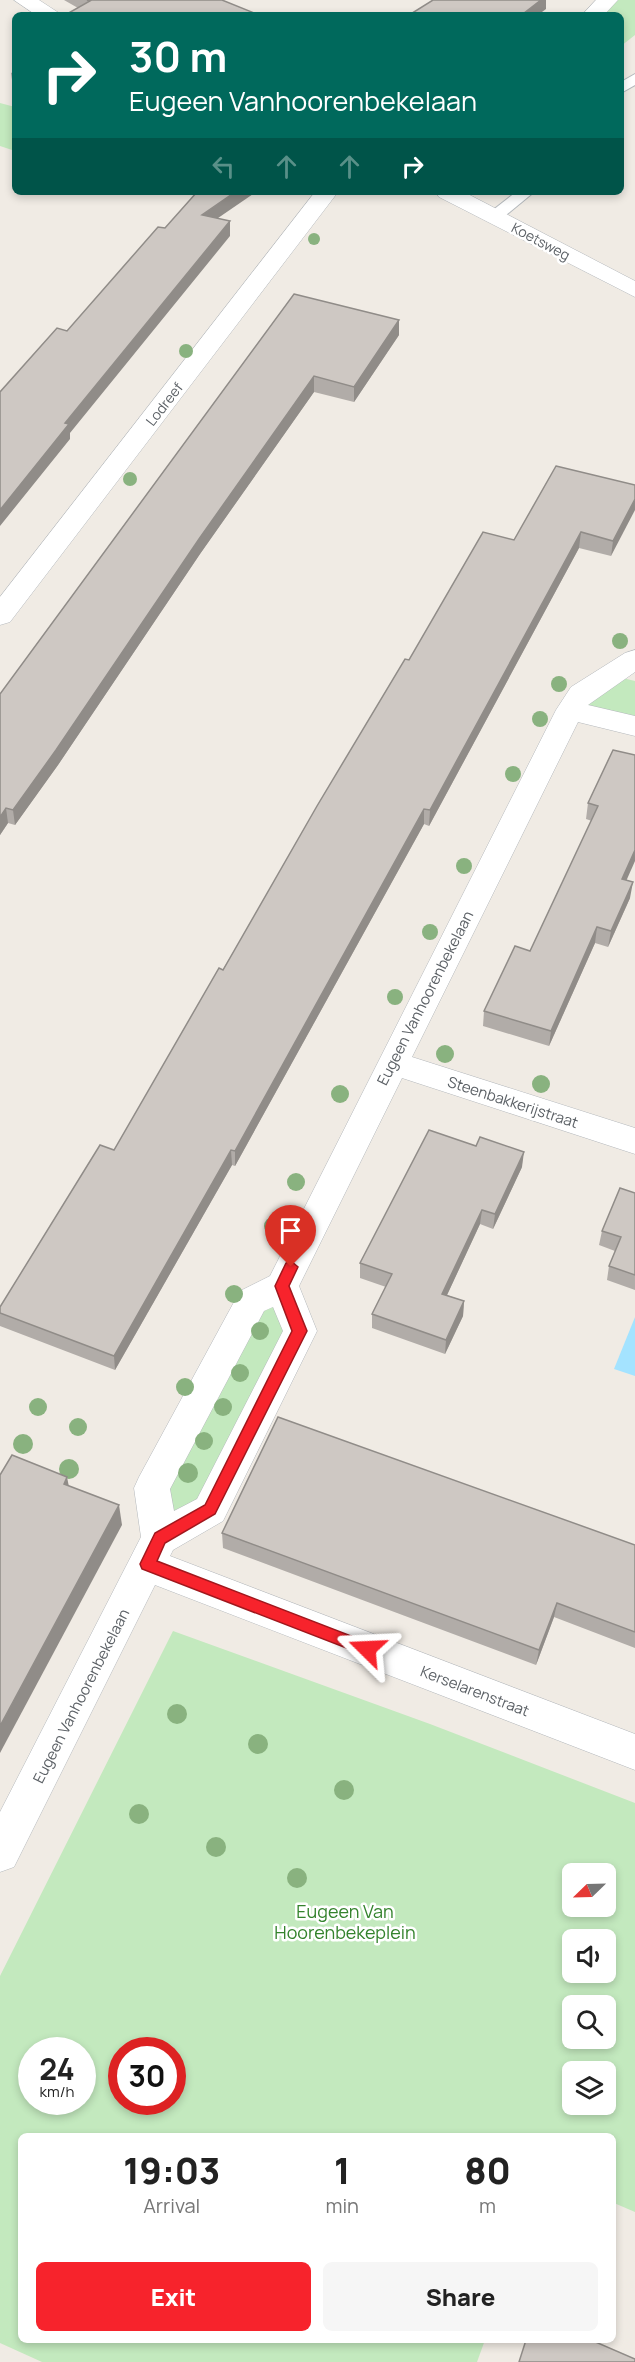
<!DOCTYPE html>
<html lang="en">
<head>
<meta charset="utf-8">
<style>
  :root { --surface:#fff; --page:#f6f6f6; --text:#222; --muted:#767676; --accent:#f7232c }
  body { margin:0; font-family:Manrope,sans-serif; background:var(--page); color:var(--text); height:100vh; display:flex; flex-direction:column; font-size:22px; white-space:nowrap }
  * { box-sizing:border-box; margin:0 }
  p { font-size:20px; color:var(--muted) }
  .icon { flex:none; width:33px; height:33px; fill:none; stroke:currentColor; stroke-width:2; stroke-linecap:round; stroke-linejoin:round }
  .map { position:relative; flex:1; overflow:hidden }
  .panel { position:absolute; left:18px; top:2133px; width:598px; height:210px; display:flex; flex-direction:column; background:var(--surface); border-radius:9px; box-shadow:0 3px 9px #0003 }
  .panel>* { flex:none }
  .banner { position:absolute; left:12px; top:12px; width:612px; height:183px; border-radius:9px; box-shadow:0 3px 9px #0003; background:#00695c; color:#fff; overflow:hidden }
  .needle { width:39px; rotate:247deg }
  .buttons { position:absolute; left:562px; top:1863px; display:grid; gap:12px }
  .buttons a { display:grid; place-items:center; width:54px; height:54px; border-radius:9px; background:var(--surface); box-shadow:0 3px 9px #0003; font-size:30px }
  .speed { position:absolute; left:18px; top:2037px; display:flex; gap:12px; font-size:30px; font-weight:700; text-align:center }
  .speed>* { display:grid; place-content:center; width:78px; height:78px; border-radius:50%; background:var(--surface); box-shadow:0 3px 9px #0003; line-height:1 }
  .speed small { font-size:15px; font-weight:400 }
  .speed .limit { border:9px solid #d22; background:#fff; color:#111 }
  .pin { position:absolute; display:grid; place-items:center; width:51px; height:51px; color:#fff; margin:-62px -26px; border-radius:50% 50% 50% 0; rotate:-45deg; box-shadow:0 0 6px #0007 }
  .pin .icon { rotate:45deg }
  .me { position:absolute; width:66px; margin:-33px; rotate:291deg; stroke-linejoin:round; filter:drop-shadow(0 0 4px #0008) }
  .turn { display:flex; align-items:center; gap:21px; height:126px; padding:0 18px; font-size:27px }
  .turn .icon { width:78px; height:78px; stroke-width:2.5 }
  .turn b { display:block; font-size:42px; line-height:51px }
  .lanes { display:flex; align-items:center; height:57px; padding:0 18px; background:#0003; justify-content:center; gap:30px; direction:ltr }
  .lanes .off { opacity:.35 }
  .eta { display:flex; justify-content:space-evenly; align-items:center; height:102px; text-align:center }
  .eta b { font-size:36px; font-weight:800; line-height:42px }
  .primary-button { display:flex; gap:12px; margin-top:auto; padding:12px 18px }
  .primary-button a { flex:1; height:69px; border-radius:9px; background:var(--accent); color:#fff; font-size:24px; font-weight:800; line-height:69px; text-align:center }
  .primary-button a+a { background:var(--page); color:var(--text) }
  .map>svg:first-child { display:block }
</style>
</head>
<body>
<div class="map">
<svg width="635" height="2362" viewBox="0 0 635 2362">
  <rect width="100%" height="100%" fill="#f0ebe4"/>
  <g fill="#c3e9be" fill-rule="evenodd">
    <path d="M617,0H635V35L621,46V15H601Z"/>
    <path d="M0,103L15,107V151L0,146Z"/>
    <path d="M610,675L635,681V726L571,710Z"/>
    <path d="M282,1286L300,1331L210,1510L160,1538L152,1488L252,1301Z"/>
    <path d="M173,1631L430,1724L635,1803V2212L614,2203V2136H21V2340H485L477,2362H42L0,2343V1976ZM573,1874H606V1906H573ZM573,1940H606V1972H573ZM573,2006H606V2038H573ZM32,2050H82V2102H32ZM172,2050V2102H122V2050ZM573,2072H606V2104H573Z"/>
  </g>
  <path fill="#a4e3ff" d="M635,1317V1376L614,1369Z"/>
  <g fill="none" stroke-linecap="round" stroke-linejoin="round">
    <defs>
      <g id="lane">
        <path d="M635,74V85L621,93V82Z"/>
        <path d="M516,192H534L500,220H488L486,217L488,214Z"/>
      </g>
      <g id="street">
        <path d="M14,0H39L62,15H36Z"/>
        <path d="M596,0H618L604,15H582Z"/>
        <path d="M315,192H338L10,622L0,625V597Z"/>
        <path d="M436,192H464L635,281V297L439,197Z"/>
        <path d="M635,650V672L588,705L635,716V736L578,722L412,1057L635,1128V1154L402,1078L299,1286L317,1331L223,1521L173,1550L170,1556L635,1734V1770L155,1585L14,1867L0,1872V1812L141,1537L134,1488L139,1477L240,1291L270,1276L556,710L571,687L625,653ZM273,1307L283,1331L197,1499L174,1511L170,1489L264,1311Z"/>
      </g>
    </defs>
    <use href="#lane" stroke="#b4b8bc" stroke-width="2"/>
    <use href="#street" stroke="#b4b8bc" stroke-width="1"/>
    <use href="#lane" fill="#fff" fill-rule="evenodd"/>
    <use href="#street" fill="#fff" fill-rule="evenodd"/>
  </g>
  <g fill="#89b27f">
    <circle cx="314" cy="239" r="6"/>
    <circle cx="186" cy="351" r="7"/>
    <circle cx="130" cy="479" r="7"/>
    <circle cx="620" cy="641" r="8"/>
    <circle cx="559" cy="684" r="8"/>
    <circle cx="540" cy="719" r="8"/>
    <circle cx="513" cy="774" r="8"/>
    <circle cx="464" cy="866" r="8"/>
    <circle cx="430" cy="932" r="8"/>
    <circle cx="395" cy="997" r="8"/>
    <circle cx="445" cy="1054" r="9"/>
    <circle cx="541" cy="1084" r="9"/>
    <circle cx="340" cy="1094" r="9"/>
    <circle cx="296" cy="1182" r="9"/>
    <circle cx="273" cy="1226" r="9"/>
    <circle cx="234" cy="1294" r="9"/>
    <circle cx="260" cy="1331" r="9"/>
    <circle cx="240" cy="1373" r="9"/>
    <circle cx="185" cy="1387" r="9"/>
    <circle cx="38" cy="1407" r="9"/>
    <circle cx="223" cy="1407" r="9"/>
    <circle cx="78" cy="1427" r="9"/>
    <circle cx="204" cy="1441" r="9"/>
    <circle cx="23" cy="1444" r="10"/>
    <circle cx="69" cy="1469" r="10"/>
    <circle cx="188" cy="1473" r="10"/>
    <circle cx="177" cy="1714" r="10"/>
    <circle cx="258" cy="1744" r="10"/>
    <circle cx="344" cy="1790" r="10"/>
    <circle cx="139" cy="1814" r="10"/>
    <circle cx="216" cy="1847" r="10"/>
    <circle cx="297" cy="1878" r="10"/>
  </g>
  <g fill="#b1aca8">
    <path d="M64,0H222L78,8Z"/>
    <path d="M15,71V88L13,87L11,73Z"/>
    <path d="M294,294L399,335L354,402L314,392L200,554L58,765L15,825L8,823L0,835V694Z"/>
    <path d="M635,485L611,556L579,548L429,826L424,824L235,1166L232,1165L115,1370L0,1326V1307L114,1150L409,660L514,540Z"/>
    <path d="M613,750L626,880L630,898L608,947L595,943L549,1046L483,1026L484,1011L530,951L592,821L586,819L588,803Z"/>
    <path d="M522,1167L493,1229L480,1224L447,1295L464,1301L463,1316L445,1354L372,1328V1314L386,1287L360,1278V1263Z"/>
    <path d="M635,1193V1290L607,1280L609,1266L615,1251L599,1245L602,1231Z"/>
    <path d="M222,1533L635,1545V1648L554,1617L536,1665L223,1548Z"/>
  </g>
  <g fill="#908c88">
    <path d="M541,0H546V9L538,15H523L524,13Z"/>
    <path d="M235,192H256L202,229V215Z"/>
    <path d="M230,221V236L70,433V439L0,526V510L65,423Z"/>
    <path d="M399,320V335L354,402V387Z"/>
    <path d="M314,376V392L200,554L58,765L15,825L13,810L199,539Z"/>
    <path d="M635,499V510L611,556L613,541Z"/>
    <path d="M581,532L579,548L429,826L430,810Z"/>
    <path d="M6,808L8,823L0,835V817Z"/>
    <path d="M424,809V824L235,1166V1151Z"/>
    <path d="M635,850V861L620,895L622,879Z"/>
    <path d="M633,882L630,898L608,947L611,931Z"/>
    <path d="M597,927L595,943L549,1046L551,1031Z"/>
    <path d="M231,1150L232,1165L115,1370L114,1356Z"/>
    <path d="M524,1152L522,1167L493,1229L495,1214Z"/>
    <path d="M482,1210L480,1224L441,1308L442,1294Z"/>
    <path d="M464,1301L463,1316L445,1354L446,1340Z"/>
    <path d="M67,1477L71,1497L64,1484Z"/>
    <path d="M119,1505L122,1525L0,1753V1726Z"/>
    <path d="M557,1603L554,1617L536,1665L539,1650Z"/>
  </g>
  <g fill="#cec8c3" stroke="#908c88" stroke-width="1.5">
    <path d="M87,0H222L259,15H65L90,1Z"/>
    <path d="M433,0H541L524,13L528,15H409Z"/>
    <path d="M197,192H235L202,215L230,221L65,423L69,424L0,510V392L57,328L67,331L158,227L165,228Z"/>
    <path d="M294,294L399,320L354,387L314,376L199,539L56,750L13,810L6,808L0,817V694Z"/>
    <path d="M556,466L635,485V499L613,541L581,532L430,810L424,809L235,1151L231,1150L114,1356L0,1313V1307L100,1145L114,1150L219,968L223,970L317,806L405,659L409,660L483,532L514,540Z"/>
    <path d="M613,750L635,755V850L622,879L633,882L611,931L597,927L551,1031L484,1011L515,946L530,951L598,806L588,803Z"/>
    <path d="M429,1130L476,1146L480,1137L524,1152L495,1214L482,1210L442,1294L464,1301L446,1340L372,1314L392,1274L360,1263Z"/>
    <path d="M620,1188L635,1193V1275L609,1266L621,1237L602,1231Z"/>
    <path d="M278,1417L635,1545V1632L557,1603L539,1650L222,1533Z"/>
    <path d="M12,1455L67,1477L64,1484L119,1505L0,1726V1475Z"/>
    <path d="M526,2340H591L635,2359V2362H519Z"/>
  </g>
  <path fill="#f7232c" stroke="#a1171d" stroke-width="1.5" d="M291,1261L298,1267L289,1286L307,1331L215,1514L165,1543L157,1561L372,1644L374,1649L372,1654L367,1656L142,1569L140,1564L155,1533L205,1505L292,1331L275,1286L286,1263Z"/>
  <g text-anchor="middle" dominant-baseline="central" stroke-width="5" stroke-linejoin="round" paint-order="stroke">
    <g font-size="14" fill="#5c6166" stroke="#fff">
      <text transform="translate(541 241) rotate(28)">Koetsweg</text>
      <text transform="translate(164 404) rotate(-52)">Lodreef</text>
    </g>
    <g font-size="15" fill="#5c6166" stroke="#fff">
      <text transform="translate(425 998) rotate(-63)">Eugeen Vanhoorenbekelaan</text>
      <text transform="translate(513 1102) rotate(18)">Steenbakkerijstraat</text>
      <text transform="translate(475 1691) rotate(21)">Kerselarenstraat</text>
      <text transform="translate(81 1696) rotate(-63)">Eugeen Vanhoorenbekelaan</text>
    </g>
    <g font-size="18" fill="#34832d" stroke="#fff">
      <text x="345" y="1911">Eugeen Van<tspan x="345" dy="21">Hoorenbekeplein</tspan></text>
    </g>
  </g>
</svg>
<div class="buttons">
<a><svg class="needle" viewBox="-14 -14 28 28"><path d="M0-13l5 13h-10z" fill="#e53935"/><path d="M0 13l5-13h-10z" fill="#767676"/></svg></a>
<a><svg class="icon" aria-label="sound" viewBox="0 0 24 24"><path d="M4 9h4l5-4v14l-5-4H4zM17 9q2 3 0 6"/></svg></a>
<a><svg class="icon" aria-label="search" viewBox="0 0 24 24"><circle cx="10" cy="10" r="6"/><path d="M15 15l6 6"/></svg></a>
<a><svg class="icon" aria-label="layers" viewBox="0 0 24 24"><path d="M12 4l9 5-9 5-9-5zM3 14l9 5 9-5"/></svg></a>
</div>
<div class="speed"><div>24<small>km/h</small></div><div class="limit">30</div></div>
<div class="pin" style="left:291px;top:1267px;background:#d93025"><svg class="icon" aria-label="arrive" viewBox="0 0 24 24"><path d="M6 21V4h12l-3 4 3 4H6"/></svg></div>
<svg class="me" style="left:367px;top:1649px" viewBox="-20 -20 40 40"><path d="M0-17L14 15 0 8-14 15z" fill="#f7232c" stroke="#fff" stroke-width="4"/></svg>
<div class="banner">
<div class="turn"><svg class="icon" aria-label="right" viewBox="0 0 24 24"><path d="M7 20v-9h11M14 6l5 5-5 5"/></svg><div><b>30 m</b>Eugeen Vanhoorenbekelaan</div></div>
<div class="lanes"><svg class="icon off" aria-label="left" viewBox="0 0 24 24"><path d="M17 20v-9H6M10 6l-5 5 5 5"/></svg><svg class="icon off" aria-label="ahead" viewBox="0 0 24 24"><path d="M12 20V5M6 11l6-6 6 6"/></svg><svg class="icon off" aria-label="ahead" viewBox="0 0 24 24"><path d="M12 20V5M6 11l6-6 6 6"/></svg><svg class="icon" aria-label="right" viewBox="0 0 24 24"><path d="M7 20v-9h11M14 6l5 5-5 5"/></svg></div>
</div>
<section class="panel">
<div class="eta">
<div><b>19:03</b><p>Arrival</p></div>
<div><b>1</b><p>min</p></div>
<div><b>80</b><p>m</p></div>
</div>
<div class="primary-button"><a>Exit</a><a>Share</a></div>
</section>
</div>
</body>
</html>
